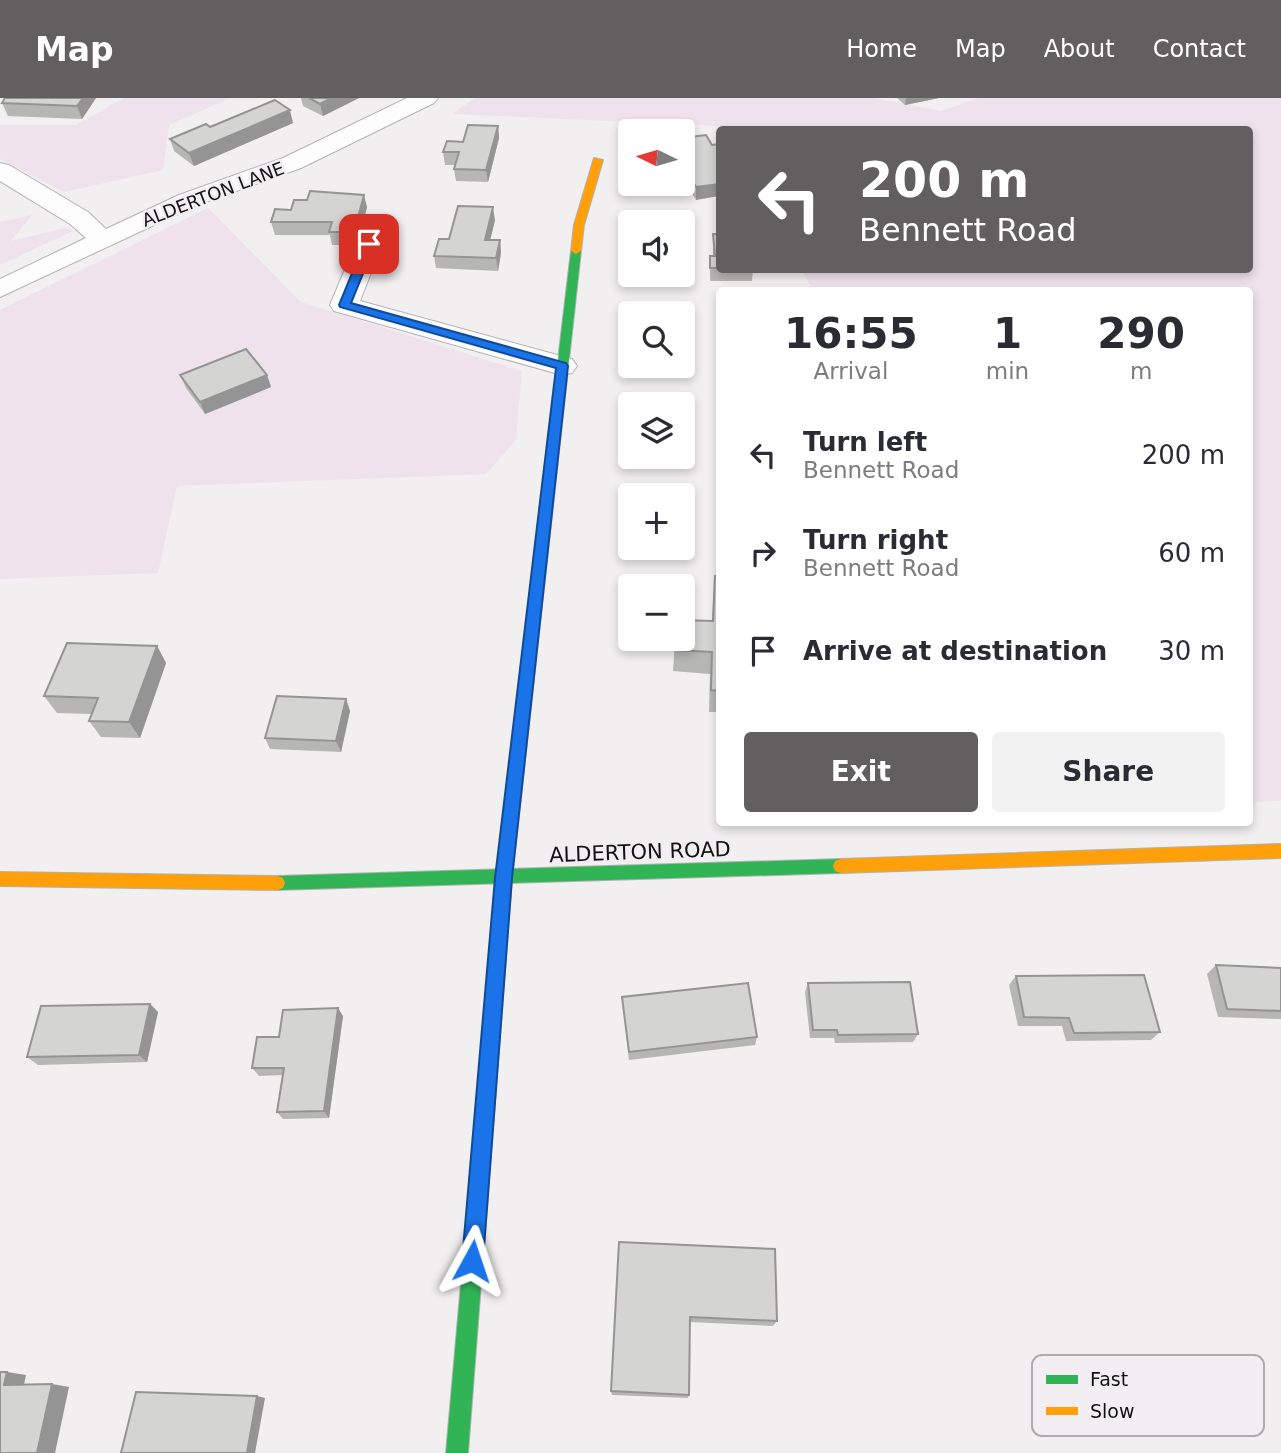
<!DOCTYPE html>
<html lang="en">
<head>
<meta charset="utf-8">
<style>
  :root { --surface:#fff; --page:#f2f2f3; --text:#2b2b33; --muted:#7c7c81; --accent:#615f60 }
  body { margin:0; font-family:"DejaVu Sans",sans-serif; background:var(--page); color:var(--text); height:100vh; display:flex; flex-direction:column; font-size:26px; white-space:nowrap }
  * { box-sizing:border-box; margin:0 }
  p { font-size:23px; color:var(--muted) }
  .icon { flex:none; width:38px; height:38px; fill:none; stroke:currentColor; stroke-width:2; stroke-linecap:round; stroke-linejoin:round }
  .map { position:relative; flex:1; overflow:hidden }
  .sheet { position:absolute; left:716px; top:189px; width:537px; height:539px; display:flex; flex-direction:column; background:var(--surface); border-radius:7px; box-shadow:0 4px 10px #0003 }
  .sheet>* { flex:none }
  .guide { position:absolute; left:716px; top:28px; width:537px; height:147px; border-radius:7px; box-shadow:0 4px 10px #0003; background:#615f60; color:#fff; overflow:hidden }
  .needle { width:46px; rotate:275deg }
  .controls { position:absolute; left:618px; top:21px; display:grid; gap:14px }
  .controls a { display:grid; place-items:center; width:77px; height:77px; border-radius:7px; background:var(--surface); box-shadow:0 4px 10px #0003; font-size:35px }
  .pin { position:absolute; display:grid; place-items:center; width:60px; height:60px; color:#fff; margin:-30px; border-radius:14px; box-shadow:0 4px 10px #0006 }
  .me { position:absolute; width:77px; margin:-38px; rotate:5deg; stroke-linejoin:round; filter:drop-shadow(0 0 5px #0008) }
  .turn { display:flex; align-items:center; gap:24px; height:147px; padding:0 28px; font-size:32px }
  .turn .icon { width:91px; height:91px; stroke-width:2.5 }
  .turn b { display:block; font-size:49px; line-height:60px }
  .eta { display:flex; justify-content:space-evenly; align-items:center; height:119px; text-align:center }
  .eta b { font-size:42px; font-weight:700; line-height:49px }
  .cta { display:flex; gap:14px; margin-top:auto; padding:14px 28px }
  .cta a { flex:1; height:80px; border-radius:7px; background:var(--accent); color:#fff; font-size:28px; font-weight:700; line-height:80px; text-align:center }
  .cta a+a { background:var(--page); color:var(--text) }
  ul { padding:0; list-style:none }
  li { display:flex; align-items:center; gap:21px; height:98px; padding:0 28px }
  li div { flex:1 }
  li b { display:block; font-size:26px }
  li em { font-style:normal }
  header { display:flex; align-items:center; gap:42px; box-sizing:border-box; height:98px; padding:0 35px; background:var(--accent); color:#fff }
  header strong { font-size:33px }
  nav { display:flex; gap:38px; margin-inline-start:auto; font-size:24px }
  .map>svg:first-child { display:block }
</style>
</head>
<body>
<header>
<strong>Map</strong>
<nav><a>Home</a><a>Map</a><a>About</a><a>Contact</a></nav>
</header>
<div class="map">
<svg width="1281" height="1355" viewBox="0 0 1281 1355">
  <rect width="100%" height="100%" fill="#f1eff0"/>
  <g fill="#efe2ec">
    <path d="M124,0H231L169,27L163,72L64,94L0,61V27H76Z"/>
    <path d="M475,0H875L941,13L978,0H1281V703L1250,704V192H812L802,172H1250V32H723L718,28L452,16Z"/>
    <path d="M208,110L301,204L522,273L516,342L486,376L177,388L158,475L0,481V212Z"/>
    <path d="M32,117L11,143L69,129L73,133L0,167V124Z"/>
  </g>
  <g fill="none" stroke-linecap="round" stroke-linejoin="round">
    <defs>
      <g id="street">
        <path d="M407,0H438L434,5L301,70L197,107L0,199V181L86,140L70,126L0,83V65L9,67L88,114L106,131L179,97L283,60Z"/>
        <path d="M377,118L386,120L390,126L360,203L572,261L577,268L572,275L562,277L334,213L330,207L364,126L368,120Z"/>
      </g>
      <g id="fast">
        <path d="M576,150L581,153L534,580L527,586L520,580L571,153Z"/>
        <path d="M841,761L847,763L849,768L847,773L841,775L277,792L271,790L269,785L271,780L277,778Z"/>
        <path d="M485,1007L492,1009L494,1016L468,1355H446L476,1016L478,1009Z"/>
      </g>
      <g id="slow">
        <path d="M594,60L603,62L584,127L581,153L576,156L571,153L574,127Z"/>
        <path d="M527,574L534,580L512,780L494,1016L492,1023L485,1025L478,1023L476,1016L496,780L520,580Z"/>
        <path d="M1281,746V760L841,775L835,773L833,768L835,763L841,761Z"/>
        <path d="M0,774L277,778L283,780L285,785L283,790L277,792L0,788Z"/>
      </g>
    </defs>
    <use href="#street" stroke="#b3b2b3" stroke-width="2"/>
    <use href="#fast" stroke="#b3b2b3" stroke-width="2"/>
    <use href="#slow" stroke="#b3b2b3" stroke-width="2"/>
    <use href="#street" fill="#fdfdfd" fill-rule="evenodd"/>
    <use href="#fast" fill="#30b455" fill-rule="evenodd"/>
    <use href="#slow" fill="#ff9f0a" fill-rule="evenodd"/>
  </g>
  <g fill="#b6b6b5">
    <path d="M5,0H96L82,21L8,18L2,5Z"/>
    <path d="M301,0H359L323,18L303,8Z"/>
    <path d="M897,0H939L905,7Z"/>
    <path d="M293,25L194,68L174,53L170,41L210,29Z"/>
    <path d="M498,28L499,40L488,84L456,83L454,71L455,67H445L443,54Z"/>
    <path d="M706,37L696,102L682,79V40Z"/>
    <path d="M367,109L357,147H332L330,137H275L271,124Z"/>
    <path d="M495,122L490,142H500L501,155L498,173L436,170L434,158L449,141Z"/>
    <path d="M713,136H719V172H753L752,183H710V158H713Z"/>
    <path d="M180,277H267L271,289L205,316L186,290Z"/>
    <path d="M715,478H719V614H709L710,576L673,573L675,541L712,523Z"/>
    <path d="M157,548L166,565L140,640L101,639L89,623L92,616L57,615L44,598Z"/>
    <path d="M346,601L350,613L341,654L270,651L265,640Z"/>
    <path d="M1216,867L1281,870V921L1218,919L1207,876Z"/>
    <path d="M1016,878L1160,934L1151,942L1066,943L1062,928H1018L1009,887Z"/>
    <path d="M808,885L918,936L913,944L835,945L834,940H810L805,894Z"/>
    <path d="M622,899L757,939L755,947L629,962Z"/>
    <path d="M150,906L158,914L147,964L38,967L27,959Z"/>
    <path d="M343,918L329,1020L283,1021L277,1014L283,977L259,978L252,970L279,939Z"/>
    <path d="M619,1144L777,1223L773,1228L690,1224L689,1297L688,1300L612,1297L611,1293Z"/>
  </g>
  <g fill="#949494">
    <path d="M83,0H96L82,21L77,8Z"/>
    <path d="M331,0H359L323,18L320,6Z"/>
    <path d="M906,0H939L905,7Z"/>
    <path d="M290,12L293,25L194,68L189,55Z"/>
    <path d="M498,28L499,40L488,84L486,72Z"/>
    <path d="M719,86V98L696,102V89Z"/>
    <path d="M364,97L367,109L357,147L354,134Z"/>
    <path d="M493,109L495,122L487,155L485,142Z"/>
    <path d="M500,142L501,155L498,173L496,160Z"/>
    <path d="M267,277L271,289L205,316L200,304Z"/>
    <path d="M157,548L166,565L140,640L129,624Z"/>
    <path d="M346,601L350,613L341,654L336,643Z"/>
    <path d="M150,906L158,914L147,964L139,957Z"/>
    <path d="M338,910L343,918L329,1020L324,1013Z"/>
    <path d="M7,1274L26,1277L23,1291L4,1287Z"/>
    <path d="M52,1286L69,1289L55,1355H37Z"/>
    <path d="M257,1298L265,1300L255,1355H247Z"/>
  </g>
  <g fill="#d4d4d3" stroke="#949494" stroke-width="2">
    <path d="M5,0H83L77,8L2,5Z"/>
    <path d="M309,0H331L320,6Z"/>
    <path d="M275,2L290,12L189,55L170,41L206,26L210,29Z"/>
    <path d="M468,27L498,28L486,72L454,71L459,54H443L447,43L463,44Z"/>
    <path d="M706,37L712,47L719,46V86L696,89L682,65V40Z"/>
    <path d="M310,93L364,97L354,134H329L332,124H271L275,111L291,112L294,102H307Z"/>
    <path d="M458,108L493,109L485,142H500L496,160L434,158L439,141H449Z"/>
    <path d="M713,136H719V170H710V158H715Z"/>
    <path d="M246,251L267,277L200,304L180,277Z"/>
    <path d="M715,478H719V593L711,592L712,554L674,552L675,541H682V522L713,523Z"/>
    <path d="M67,545L157,548L129,624L89,623L98,600L44,598Z"/>
    <path d="M277,598L346,601L336,643L265,640Z"/>
    <path d="M1216,867L1281,870V913L1227,911Z"/>
    <path d="M1144,877L1160,934L1074,935L1069,920L1024,919L1016,878Z"/>
    <path d="M910,884L918,936L838,937L837,932H813L808,885Z"/>
    <path d="M748,885L757,939L629,954L622,899Z"/>
    <path d="M150,906L139,957L27,959L41,908Z"/>
    <path d="M338,910L324,1013L277,1014L284,970H252L257,939H279L283,912Z"/>
    <path d="M619,1144L775,1151L777,1223L690,1219L689,1297L611,1293Z"/>
    <path d="M0,1274H7L4,1287L52,1286L37,1355H0Z"/>
    <path d="M136,1294L257,1298L247,1355H121Z"/>
  </g>
  <path fill="#1a73e8" stroke="#114b97" stroke-width="2" d="M369,143L375,146L351,205L566,265L568,268L512,780L483,1163L480,1170L472,1173L465,1170L462,1163L495,780L556,270L340,209L339,207L364,146Z"/>
  <g text-anchor="middle" dominant-baseline="central" stroke-width="5" stroke-linejoin="round" paint-order="stroke">
    <g font-size="18" fill="#131213" stroke="#f2eef1">
      <text transform="translate(213 96) rotate(-21)">ALDERTON LANE</text>
    </g>
    <g font-size="21" fill="#131213" stroke="#f2eef1">
      <text transform="translate(640 754) rotate(-2)">ALDERTON ROAD</text>
    </g>
  </g>
  <rect x="1032" y="1257" width="232" height="81" rx="10" fill="#f2eef1" stroke="#afacae" stroke-width="2"/>
  <rect x="1046" y="1277" width="32" height="9" fill="#30b455"/>
  <rect x="1046" y="1309" width="32" height="8" fill="#ff9f0a"/>
  <g font-size="19" fill="#131213">
    <text x="1090" y="1288">Fast</text>
    <text x="1090" y="1320">Slow</text>
  </g>
</svg>
<div class="controls">
<a><svg class="needle" viewBox="-14 -14 28 28"><path d="M0-13l5 13h-10z" fill="#e53935"/><path d="M0 13l5-13h-10z" fill="#7c7c81"/></svg></a>
<a><svg class="icon" aria-label="sound" viewBox="0 0 24 24"><path d="M4 9h4l5-4v14l-5-4H4zM17 9q2 3 0 6"/></svg></a>
<a><svg class="icon" aria-label="search" viewBox="0 0 24 24"><circle cx="10" cy="10" r="6"/><path d="M15 15l6 6"/></svg></a>
<a><svg class="icon" aria-label="layers" viewBox="0 0 24 24"><path d="M12 4l9 5-9 5-9-5zM3 14l9 5 9-5"/></svg></a>
<a>+</a>
<a>−</a>
</div>
<div class="pin" style="left:369px;top:146px;background:#d93025"><svg class="icon" aria-label="arrive" viewBox="0 0 24 24"><path d="M6 21V4h12l-3 4 3 4H6"/></svg></div>
<svg class="me" style="left:472px;top:1163px" viewBox="-20 -20 40 40"><path d="M0-17L14 15 0 8-14 15z" fill="#1a73e8" stroke="#fff" stroke-width="4"/></svg>
<div class="guide">
<div class="turn"><svg class="icon" aria-label="left" viewBox="0 0 24 24"><path d="M17 20v-9H6M10 6l-5 5 5 5"/></svg><div><b>200 m</b>Bennett Road</div></div>
</div>
<section class="sheet">
<div class="eta">
<div><b>16:55</b><p>Arrival</p></div>
<div><b>1</b><p>min</p></div>
<div><b>290</b><p>m</p></div>
</div>
<ul>
<li><svg class="icon" aria-label="left" viewBox="0 0 24 24"><path d="M17 20v-9H6M10 6l-5 5 5 5"/></svg><div><b>Turn left</b><p>Bennett Road</p></div><em>200 m</em></li>
<li><svg class="icon" aria-label="right" viewBox="0 0 24 24"><path d="M7 20v-9h11M14 6l5 5-5 5"/></svg><div><b>Turn right</b><p>Bennett Road</p></div><em>60 m</em></li>
<li><svg class="icon" aria-label="arrive" viewBox="0 0 24 24"><path d="M6 21V4h12l-3 4 3 4H6"/></svg><div><b>Arrive at destination</b></div><em>30 m</em></li>
</ul>
<div class="cta"><a>Exit</a><a>Share</a></div>
</section>
</div>
</body>
</html>
